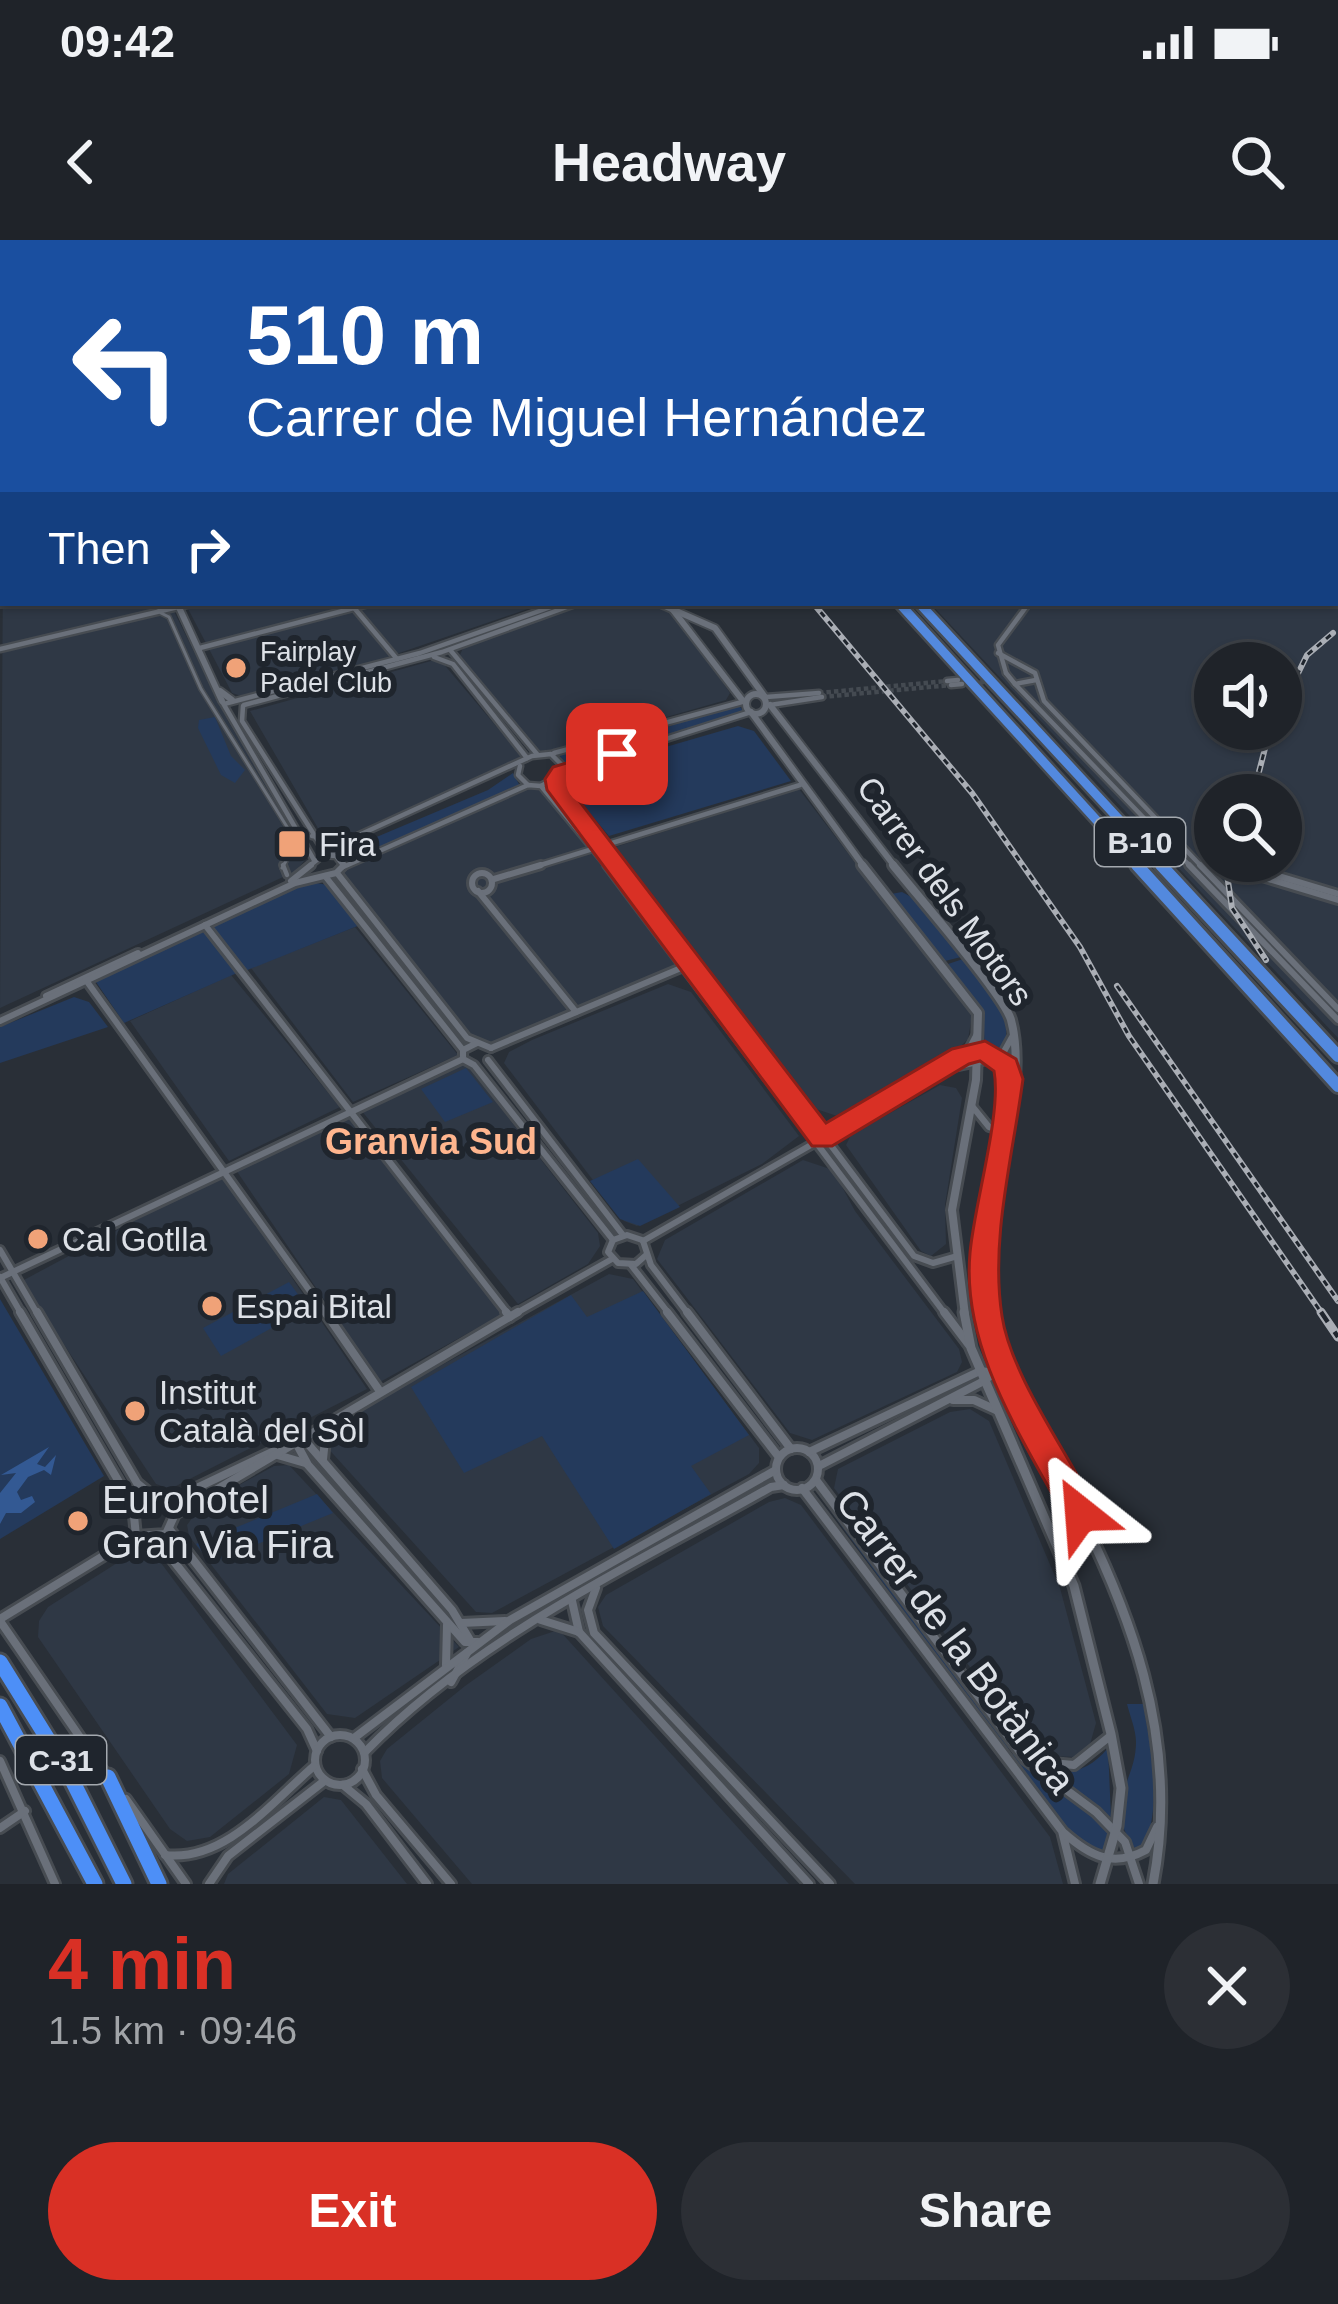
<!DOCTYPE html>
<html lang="en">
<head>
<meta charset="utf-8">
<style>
  :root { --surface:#1f2329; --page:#2c2f35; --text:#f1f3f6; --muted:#a1a4a8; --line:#3c4046; --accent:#d93025 }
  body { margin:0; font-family:Helvetica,sans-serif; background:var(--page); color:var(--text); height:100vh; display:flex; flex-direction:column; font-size:45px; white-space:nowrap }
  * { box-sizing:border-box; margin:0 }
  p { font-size:39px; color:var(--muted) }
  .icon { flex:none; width:66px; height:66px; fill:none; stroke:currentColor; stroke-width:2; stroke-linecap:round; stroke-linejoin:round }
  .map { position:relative; height:1644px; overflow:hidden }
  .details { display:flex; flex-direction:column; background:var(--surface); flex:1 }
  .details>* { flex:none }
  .hud { position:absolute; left:0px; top:0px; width:1338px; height:366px; box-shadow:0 3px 9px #0004,0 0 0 3px var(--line); background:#1a4fa0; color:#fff; overflow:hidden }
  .controls { position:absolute; left:1194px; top:402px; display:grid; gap:24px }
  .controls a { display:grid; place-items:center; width:108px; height:108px; border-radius:50%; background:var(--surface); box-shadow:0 3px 9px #0004,0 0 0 3px var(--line); font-size:60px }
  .pin { position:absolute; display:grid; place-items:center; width:102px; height:102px; color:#fff; margin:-51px; border-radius:24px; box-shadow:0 6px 18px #0006 }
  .me { position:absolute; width:132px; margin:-66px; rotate:332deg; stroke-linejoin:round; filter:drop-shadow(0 0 9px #0008) }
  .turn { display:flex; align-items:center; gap:42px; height:252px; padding:0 48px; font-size:54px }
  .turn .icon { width:156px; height:156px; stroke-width:2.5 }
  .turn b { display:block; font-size:84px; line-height:102px }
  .then { display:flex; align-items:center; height:114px; padding:0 48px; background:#0003; gap:24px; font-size:45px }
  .round { display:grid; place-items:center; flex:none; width:126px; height:126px; border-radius:63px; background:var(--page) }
  .headline { display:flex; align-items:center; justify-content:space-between; height:204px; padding:0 48px }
  h1 { font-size:72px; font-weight:600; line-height:90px; color:var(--accent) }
  .cta { display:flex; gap:24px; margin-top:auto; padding:24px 48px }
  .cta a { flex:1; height:138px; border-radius:72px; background:var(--accent); color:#fff; font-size:48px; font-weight:600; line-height:138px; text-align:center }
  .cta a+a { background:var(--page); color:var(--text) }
  .status { display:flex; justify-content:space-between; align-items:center; height:84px; padding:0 60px; background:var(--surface); direction:ltr }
  .status svg { height:33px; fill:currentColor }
  header { display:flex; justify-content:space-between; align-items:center; height:156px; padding:0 48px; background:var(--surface); font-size:54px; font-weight:600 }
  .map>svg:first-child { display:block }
</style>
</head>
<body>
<div class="status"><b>09:42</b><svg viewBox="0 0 49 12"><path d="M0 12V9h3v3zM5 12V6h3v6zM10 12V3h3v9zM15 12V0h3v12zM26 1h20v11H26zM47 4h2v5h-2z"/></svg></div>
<header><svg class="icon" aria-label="back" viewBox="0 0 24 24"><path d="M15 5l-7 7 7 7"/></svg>Headway<svg class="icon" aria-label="search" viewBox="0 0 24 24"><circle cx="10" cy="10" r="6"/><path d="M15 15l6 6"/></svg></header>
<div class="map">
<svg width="1338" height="1644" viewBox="0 0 1338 1644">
  <rect width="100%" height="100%" fill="#292f37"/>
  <g fill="#2f3845" fill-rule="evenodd">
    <path d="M1335,49L1338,50V798L930,363H1335ZM1215,423H1281V489H1215ZM1215,555H1281V621H1215Z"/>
    <path d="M3,326V363H170L228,481L308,616L296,631L0,768Z"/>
    <path d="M185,363H545L376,421L241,456L232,453Z"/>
    <path d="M584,363H658L672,369L730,453L726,460L537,514L458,419L465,404Z"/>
    <path d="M431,421L442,422L522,517L344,597L330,609L250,471Z"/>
    <path d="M528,545L550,553L679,727L487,805L477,803L336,633L343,625Z"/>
    <path d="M799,549L972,776L968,799L959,808L837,876L813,868L609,609Z"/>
    <path d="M355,687L458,815L353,862L251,728Z"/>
    <path d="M231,735L340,867L229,921L130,781Z"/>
    <path d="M668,744L691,752L799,896L762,924L637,986L624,981L504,823L509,812L532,800Z"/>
    <path d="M465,822L598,993L600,1006L588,1024L518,1064L361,870Z"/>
    <path d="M940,845L956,848L962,858L945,965L946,1004L931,1016L921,1011L846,905L851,895Z"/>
    <path d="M349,875L506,1072L380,1142L236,930Z"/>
    <path d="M803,920L833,930L855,971L959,1109L962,1122L957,1132L812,1200L790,1193L657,1019L665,1000Z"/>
    <path d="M222,934L367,1149L170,1249L156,1244L22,1041Z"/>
    <path d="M609,1034L633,1039L759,1208V1223L749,1234L492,1373L476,1372L315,1194Z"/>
    <path d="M970,1169L989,1181L1060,1348L1096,1483L1089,1508L1076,1517L1046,1516L1030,1506L834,1248L838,1229L950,1172Z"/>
    <path d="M289,1225L459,1407L355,1478L327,1474L189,1296L187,1285L201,1266L274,1226Z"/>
    <path d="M785,1258L801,1265L1050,1597L1063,1644H855L603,1386L598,1367L606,1355L769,1262Z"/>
    <path d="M144,1314L158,1319L297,1505L289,1534L210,1597L187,1601L170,1589L38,1397L39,1381L48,1367L128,1316Z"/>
    <path d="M558,1390H559L789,1644H472L382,1538L380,1521L387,1509L465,1446L531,1399Z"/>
    <path d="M324,1557L341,1560L407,1644H224L228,1634Z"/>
  </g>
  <g fill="#243a5c">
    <path d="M738,464L745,473L741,475L566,528L559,514L599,509Z"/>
    <path d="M215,477L231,516L245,530L235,543L221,535L198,488L199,480Z"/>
    <path d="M738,486L754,491L791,541L609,596L566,545L576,533Z"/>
    <path d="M513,533L520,546L375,609L367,601L488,550Z"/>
    <path d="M311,642L328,645L360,685L245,731L214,690L215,684Z"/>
    <path d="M902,652L917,660L961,717L945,721L891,654Z"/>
    <path d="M199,692L207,693L237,733L124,783L96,742Z"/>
    <path d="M963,719C984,747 1021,779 1000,815L985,809L983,773L948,724Z"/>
    <path d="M74,757L89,762L108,787L0,823V787Z"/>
    <path d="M466,828L493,862L445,882L421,849Z"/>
    <path d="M638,919L680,967L640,986L620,979L590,941Z"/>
    <path d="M289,1042L308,1068L221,1116L203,1088Z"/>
    <path d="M643,1051L749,1195L691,1226L711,1254L614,1309L542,1196L464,1233L411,1147L571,1055L587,1077Z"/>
    <path d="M0,1059L104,1236L0,1299Z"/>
    <path d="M317,1254L333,1273L211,1323L196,1304Z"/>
    <path d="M826,1265L1010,1507L1006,1510Z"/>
    <path d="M1127,1464H1143C1150,1499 1166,1587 1137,1611C1100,1562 1136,1545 1136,1502C1136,1490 1130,1476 1127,1464Z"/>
    <path d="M1108,1508L1111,1577L1038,1527C1067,1537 1088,1532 1108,1508Z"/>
    <path d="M1015,1513L1047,1545L1110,1586L1103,1616L1074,1599L1010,1516Z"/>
  </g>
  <path fill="#335993" d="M49,1207L37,1224L45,1227L56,1215L51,1235L44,1230L28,1237L17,1252L21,1260L32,1256L35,1262L21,1273H6L0,1284V1253L16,1233L1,1235Z"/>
  <path fill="#001038" d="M826,0H1338V50L1335,3Z"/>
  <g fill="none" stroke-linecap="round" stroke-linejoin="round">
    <g stroke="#444a51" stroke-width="4.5" stroke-dasharray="4.5 3" stroke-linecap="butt">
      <path d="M972,443L999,441"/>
      <path d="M819,453L947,441"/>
      <path d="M822,457L951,445"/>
    </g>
    <defs>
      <g id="pedestrian-far1">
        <path d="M155,363L159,369"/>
        <path d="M161,373L169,377L201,449L289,590L295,605L282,628"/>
      </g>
      <path id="pedestrian" d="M283,625L287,635"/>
      <g id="minor-far3">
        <path d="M639,0L643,3"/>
        <path d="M437,3L443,0"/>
      </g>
      <g id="minor-far2">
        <path d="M350,363L397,419"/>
        <path d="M200,408L373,363"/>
        <path d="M0,409L195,363"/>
        <path d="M451,411L537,514"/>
        <path d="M998,413L1035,433L1044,461L1203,628"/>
        <path d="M434,417L453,424L527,518"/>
        <path d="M1006,433L998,405L1029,363"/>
        <path d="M1006,433L1015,444L1036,440"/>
        <path d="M947,441L958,440"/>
        <path d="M1015,444L1192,628"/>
        <path d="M951,445L962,444"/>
        <path d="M766,457L819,453"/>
        <path d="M223,463L314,620"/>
        <path d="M224,464L420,413L562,363"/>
        <path d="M244,465L442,412L578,363"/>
        <path d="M770,465L822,457"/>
        <path d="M243,466L242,481L327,615"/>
        <path d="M554,513L742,462"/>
        <path d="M520,526L518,535L528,545"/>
        <path d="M562,532L751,472"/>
        <path d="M556,539L623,628"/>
        <path d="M541,546L609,628"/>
        <path d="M312,596L346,600"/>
        <path d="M1213,613L1215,600"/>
        <path d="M329,615L359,595L532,516L551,514L561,524L559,536L541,546L528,545L341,628"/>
        <path d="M1218,621L1237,628"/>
        <path d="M1254,621L1261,628"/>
        <path d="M307,628L323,615L336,616L343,625"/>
        <path d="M531,628L800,545"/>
        <path d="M1239,628L1251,621"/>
      </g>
      <g id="minor-far1">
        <path d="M607,625L946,1075"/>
        <path d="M620,625L914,1016L933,1023L954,1017"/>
        <path d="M1189,625L1338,780"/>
        <path d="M1200,625L1338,769"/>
        <path d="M1229,625H1244"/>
        <path d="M1258,625L1265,632L1338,654"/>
        <path d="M1229,627L1338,660"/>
        <circle cx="482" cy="643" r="10"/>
        <path d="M337,633L467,798L491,808"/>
        <path d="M325,636L463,810"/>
        <path d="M494,639L541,625"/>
        <path d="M291,641L311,625"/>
        <path d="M478,651L576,772"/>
        <path d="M205,685L509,1075"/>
        <path d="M88,743L327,1075"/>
        <path d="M46,756L138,713"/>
        <path d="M0,781L295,643L336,633L344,625"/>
        <path d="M477,803L463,810V819L474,825L613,1000"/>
        <path d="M491,808L681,728"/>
        <path d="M964,815L994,813L1009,839"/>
        <path d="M488,820L623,995"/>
        <path d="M945,829L1001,817L1012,797"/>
        <path d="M972,866L989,887L1003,891"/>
        <path d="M613,1000L608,1012L618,1023L636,1024L645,1016"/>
        <path d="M613,1000L627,995L642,1000"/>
        <path d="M643,1001L942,830L969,809L977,794"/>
        <path d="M643,1001L651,1025L689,1075"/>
        <path d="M0,1010L38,1075"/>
        <path d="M631,1025L670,1075"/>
        <path d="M0,1037L22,1075"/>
        <path d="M0,1038L463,819"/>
        <path d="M513,1075L612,1019"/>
      </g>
      <g id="minor">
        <path d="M20,1072L133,1266L136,1296"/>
        <path d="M37,1072L137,1243L160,1262"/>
        <path d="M325,1072L379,1150"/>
        <path d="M506,1072L510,1077"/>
        <path d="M667,1072L778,1216"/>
        <path d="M687,1072L791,1209"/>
        <path d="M944,1072L969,1105"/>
        <path d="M953,1160H974L996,1170"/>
        <path d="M301,1196L452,1370L470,1400"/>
        <path d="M294,1199L308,1225L465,1402H478"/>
        <circle cx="797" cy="1229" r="21"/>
        <path d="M809,1212L980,1131L995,1133L1008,1145"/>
        <path d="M274,1214L305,1223"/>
        <path d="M323,1219L327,1180"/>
        <path d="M819,1226L980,1143L995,1133L998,1120"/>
        <path d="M816,1240L1026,1520L1096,1572L1125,1602L1139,1644"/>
        <path d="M802,1248L1062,1591L1075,1644"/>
        <path d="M165,1263L274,1211"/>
        <path d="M175,1274L518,1072"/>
        <path d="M170,1290L331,1497"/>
        <path d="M136,1296L166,1294L175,1274"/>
        <path d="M156,1299L307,1489L317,1511"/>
        <path d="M596,1348L588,1370L594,1393L830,1644"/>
        <path d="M572,1361L579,1392"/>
        <path d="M0,1379L136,1296"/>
        <path d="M541,1380L579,1392L809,1644"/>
        <path d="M0,1381L106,1535"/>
        <path d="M461,1383L505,1381"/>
        <path d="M446,1425L447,1385"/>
        <path d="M451,1442L467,1413"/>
        <circle cx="340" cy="1520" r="25"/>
        <path d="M354,1498L510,1380L774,1231"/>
        <path d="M365,1512C476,1397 634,1325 771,1247L784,1245"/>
        <path d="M0,1521L55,1644"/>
        <path d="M1028,1521L1074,1525L1109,1497"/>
        <path d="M362,1529L376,1555L451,1644"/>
        <path d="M343,1545L366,1564L427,1644"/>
        <path d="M126,1559L186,1644"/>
        <path d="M0,1588L25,1571"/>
        <path d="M1064,1593C1090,1616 1113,1628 1146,1610L1157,1587"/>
        <path d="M165,1615C225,1622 271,1563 314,1526"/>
        <path d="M209,1644L228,1616L323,1542"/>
      </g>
      <g id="tertiary-far2">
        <path d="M177,363L222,461"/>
        <path d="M658,363L715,388L765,457"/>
        <path d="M673,370L743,461"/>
        <path d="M220,451L232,460"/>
        <circle cx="756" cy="464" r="10"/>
        <path d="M770,465L896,628"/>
        <path d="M751,472L865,628"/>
      </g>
      <g id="tertiary-far1">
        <path d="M862,625L978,773L976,840L952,970L965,1075"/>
        <path d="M893,625C915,653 1004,755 1011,780C1032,858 976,982 986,1075"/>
      </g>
      <g id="tertiary">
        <path d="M964,1072L971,1108L1074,1346L1111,1494L1121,1548L1117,1586L1100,1644"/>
        <path d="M986,1072C998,1133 1034,1185 1062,1239C1130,1366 1181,1499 1153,1644"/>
      </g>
      <g id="trunk-far1">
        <path d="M899,363L1140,628"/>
        <path d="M919,363L1164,628"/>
      </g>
      <g id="trunk">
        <path d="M1137,625L1338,846"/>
        <path d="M1161,625L1338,816"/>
      </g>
      <g id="motorway">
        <path d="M0,1422L67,1530L124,1644"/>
        <path d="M0,1466L95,1644"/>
        <path d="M108,1537L159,1644"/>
      </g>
    </defs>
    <use href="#pedestrian-far1" stroke="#474c52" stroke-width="6"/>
    <use href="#pedestrian" stroke="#474c52" stroke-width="10"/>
    <use href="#minor-far3" stroke="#474c52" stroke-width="6"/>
    <use href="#minor-far2" stroke="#474c52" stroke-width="9"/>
    <use href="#minor-far1" stroke="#474c52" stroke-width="12"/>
    <use href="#minor" stroke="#474c52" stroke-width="14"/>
    <use href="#tertiary-far2" stroke="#474c52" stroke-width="10"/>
    <use href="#tertiary-far1" stroke="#474c52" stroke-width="14"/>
    <use href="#tertiary" stroke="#474c52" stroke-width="15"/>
    <use href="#trunk-far1" stroke="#474c52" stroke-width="14"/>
    <use href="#trunk" stroke="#474c52" stroke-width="18"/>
    <use href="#motorway" stroke="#474c52" stroke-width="21"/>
    <use href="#pedestrian-far1" stroke="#6a707a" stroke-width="3"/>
    <use href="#pedestrian" stroke="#6a707a" stroke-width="4.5"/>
    <use href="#minor-far3" stroke="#6a707a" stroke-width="3"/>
    <use href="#minor-far2" stroke="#6a707a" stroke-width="4.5"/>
    <use href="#minor-far1" stroke="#6a707a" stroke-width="6"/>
    <use href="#minor" stroke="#6a707a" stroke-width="8"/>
    <use href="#tertiary-far2" stroke="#6a707a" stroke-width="6"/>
    <use href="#tertiary-far1" stroke="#6a707a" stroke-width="8"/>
    <use href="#tertiary" stroke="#6a707a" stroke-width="9"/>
    <use href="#trunk-far1" stroke="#5389de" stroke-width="9"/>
    <use href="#trunk" stroke="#5389de" stroke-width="12"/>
    <use href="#motorway" stroke="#4d8ff7" stroke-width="15"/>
    <defs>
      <g id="rail-far1">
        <path d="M813,363L972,553L1080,707L1129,796L1323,1075"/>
        <path d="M1281,468L1307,415L1333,393"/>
        <path d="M1253,555L1270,489"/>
        <path d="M1225,621L1232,668L1266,720"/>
        <path d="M1117,746L1338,1061"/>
      </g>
      <path id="rail" d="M1321,1072L1338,1097"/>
    </defs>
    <use href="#rail-far1" stroke="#aaaeb5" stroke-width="6"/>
    <use href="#rail" stroke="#aaaeb5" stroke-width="9"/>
    <use href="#rail-far1" stroke="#1f252d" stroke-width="3" stroke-dasharray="6" stroke-linecap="butt"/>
    <use href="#rail" stroke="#1f252d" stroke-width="4.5" stroke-dasharray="12" stroke-linecap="butt"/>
  </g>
  <path fill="#d93025" stroke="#8d1f18" stroke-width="3" d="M617,508L629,514L625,519L570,537V549L826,883L952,809L985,801L1016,819L1023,839C1013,915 990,999 1002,1076C1011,1137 1071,1217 1098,1274L1093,1285L1081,1289L1069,1285C1025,1201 961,1111 970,1013C974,965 1002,873 994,831L980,821L969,824L832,906H812L547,550L545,539L553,527Z"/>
  <g fill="#f0a278" stroke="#1f252d" stroke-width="4.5">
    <circle cx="236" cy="428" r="12"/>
    <rect x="277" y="589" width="30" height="30" rx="6"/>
    <circle cx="38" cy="999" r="12"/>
    <circle cx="212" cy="1066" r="12"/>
    <circle cx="135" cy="1171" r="12"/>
    <circle cx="78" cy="1281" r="12"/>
  </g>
  <g text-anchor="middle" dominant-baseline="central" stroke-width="12" stroke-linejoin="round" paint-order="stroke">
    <g font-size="27" fill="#dde1e7" stroke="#1f252d" text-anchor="start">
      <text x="260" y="412">Fairplay<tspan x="260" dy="31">Padel Club</tspan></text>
    </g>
    <g fill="#1f252d" stroke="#a4a9af" stroke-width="3">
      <rect x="1095" y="578" width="90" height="48" rx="9"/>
      <rect x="16" y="1496" width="90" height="48" rx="9"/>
    </g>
    <g font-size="30" font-weight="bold" fill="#dde1e7">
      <text x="1140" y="602">B-10</text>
      <text x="61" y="1520">C-31</text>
    </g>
    <g font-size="33" fill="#dde1e7" stroke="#1f252d" text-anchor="start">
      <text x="319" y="604">Fira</text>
      <text x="62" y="999">Cal Gotlla</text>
      <text x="236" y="1066">Espai Bital</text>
      <text x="159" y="1152">Institut<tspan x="159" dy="38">Català del Sòl</tspan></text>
    </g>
    <g font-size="33" fill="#dde1e7" stroke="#1f252d">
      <text transform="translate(945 651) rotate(54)">Carrer dels Motors</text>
    </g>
    <g font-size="36" font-weight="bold" fill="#feb58e" stroke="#1f252d">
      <text x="431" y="901">Granvia Sud</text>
    </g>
    <g font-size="39" fill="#dde1e7" stroke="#1f252d" text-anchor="start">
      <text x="102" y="1259">Eurohotel<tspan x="102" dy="45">Gran Via Fira</tspan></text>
    </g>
    <g font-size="39" fill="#dde1e7" stroke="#1f252d">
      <text transform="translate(956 1401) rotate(53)">Carrer de la Botànica</text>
    </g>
  </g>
</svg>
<div class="controls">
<a><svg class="icon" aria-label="sound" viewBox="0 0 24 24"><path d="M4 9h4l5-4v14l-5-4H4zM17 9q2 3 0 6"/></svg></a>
<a><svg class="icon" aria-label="search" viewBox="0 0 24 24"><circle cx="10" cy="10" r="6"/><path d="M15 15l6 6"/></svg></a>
</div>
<div class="pin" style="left:617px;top:514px;background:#d93025"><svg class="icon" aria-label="arrive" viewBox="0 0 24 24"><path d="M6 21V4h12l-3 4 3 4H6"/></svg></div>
<svg class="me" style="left:1081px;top:1274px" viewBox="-20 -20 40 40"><path d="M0-17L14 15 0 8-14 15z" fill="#d93025" stroke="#fff" stroke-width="4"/></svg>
<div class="hud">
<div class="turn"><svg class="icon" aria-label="left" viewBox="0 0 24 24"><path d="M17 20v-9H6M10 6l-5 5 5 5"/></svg><div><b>510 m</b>Carrer de Miguel Hernández</div></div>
<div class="then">Then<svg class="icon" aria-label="right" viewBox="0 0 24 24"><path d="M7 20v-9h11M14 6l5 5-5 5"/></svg></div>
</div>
</div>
<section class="details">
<div class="headline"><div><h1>4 min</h1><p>1.5 km · 09:46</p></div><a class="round"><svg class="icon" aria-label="close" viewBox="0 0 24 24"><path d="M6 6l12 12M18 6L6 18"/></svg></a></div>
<div class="cta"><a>Exit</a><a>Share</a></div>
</section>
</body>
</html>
